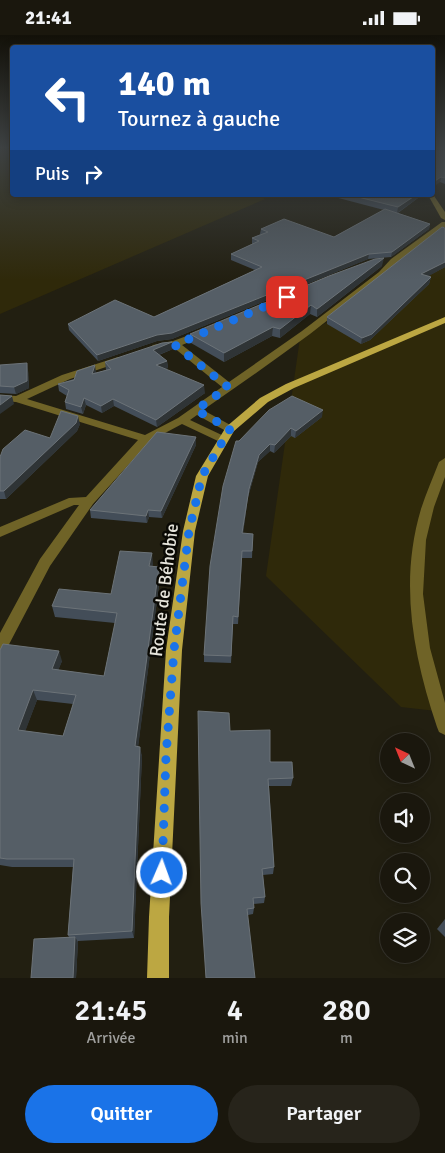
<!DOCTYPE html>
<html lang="fr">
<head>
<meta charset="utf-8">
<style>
  :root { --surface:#1a170d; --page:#27241b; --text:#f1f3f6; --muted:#9f9f9d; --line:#38362e; --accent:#1a73e8 }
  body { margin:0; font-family:Signika,sans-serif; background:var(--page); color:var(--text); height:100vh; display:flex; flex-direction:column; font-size:19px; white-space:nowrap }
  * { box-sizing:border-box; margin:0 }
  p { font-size:16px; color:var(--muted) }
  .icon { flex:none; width:28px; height:28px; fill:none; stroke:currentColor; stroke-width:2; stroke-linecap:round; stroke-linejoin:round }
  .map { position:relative; height:943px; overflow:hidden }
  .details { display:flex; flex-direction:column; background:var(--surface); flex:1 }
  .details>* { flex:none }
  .guide { position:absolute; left:10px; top:10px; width:425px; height:152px; border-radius:5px; box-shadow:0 2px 12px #0003,0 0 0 1px var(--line); background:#1a4fa0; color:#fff; overflow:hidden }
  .needle { width:32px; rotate:317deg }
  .fabs { position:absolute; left:380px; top:698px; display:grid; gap:10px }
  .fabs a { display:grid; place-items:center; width:50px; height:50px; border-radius:50%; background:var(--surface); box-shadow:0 2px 12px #0003,0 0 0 1px var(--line); font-size:25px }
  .pin { position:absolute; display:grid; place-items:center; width:42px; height:42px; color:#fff; margin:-21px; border-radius:10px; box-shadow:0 2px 8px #0006 }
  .me { position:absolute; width:55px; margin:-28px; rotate:2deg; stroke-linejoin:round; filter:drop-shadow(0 0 4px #0008) }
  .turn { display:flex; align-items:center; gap:18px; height:105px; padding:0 25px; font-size:22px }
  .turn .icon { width:65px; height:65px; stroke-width:2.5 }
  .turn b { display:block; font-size:35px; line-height:42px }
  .then { display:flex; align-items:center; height:48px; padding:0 25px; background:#0003; gap:10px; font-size:19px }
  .eta { display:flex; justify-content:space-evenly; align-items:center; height:85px; text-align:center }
  .eta b { font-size:30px; font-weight:600; line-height:35px }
  .primary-button { display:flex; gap:10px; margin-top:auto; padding:10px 25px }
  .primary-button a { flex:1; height:58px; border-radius:30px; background:var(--accent); color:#fff; font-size:20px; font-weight:600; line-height:58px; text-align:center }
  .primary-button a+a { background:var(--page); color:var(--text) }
  .status { display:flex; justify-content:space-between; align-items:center; height:35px; padding:0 25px; background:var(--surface); direction:ltr }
  .status svg { height:14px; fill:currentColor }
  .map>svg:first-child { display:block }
</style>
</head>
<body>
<div class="status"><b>21:41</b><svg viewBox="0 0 49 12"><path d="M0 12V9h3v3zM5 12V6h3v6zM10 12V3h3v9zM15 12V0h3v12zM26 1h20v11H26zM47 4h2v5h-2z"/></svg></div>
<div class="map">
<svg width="445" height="943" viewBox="0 0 445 943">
  <rect width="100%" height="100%" fill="#221f11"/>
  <g fill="#2f290a">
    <path d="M0,113H12V160H255L265,164L0,279Z"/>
    <path d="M445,218V677L401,672L266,541L300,303Z"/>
  </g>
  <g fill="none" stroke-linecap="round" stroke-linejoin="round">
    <g fill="#6f6327" fill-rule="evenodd">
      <path d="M432,158L445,177V185L441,183L428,160Z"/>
      <path d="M442,187H445V192C399,226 356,264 310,299C275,325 239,350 203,375L234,392L236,394L234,396H226L197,380L190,385L226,402L228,404L226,406H218L182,389L150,406L93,469L50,531L5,617L0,618V598L40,524L79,470H74L0,502V492L69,463L86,462L138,405L16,367L0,366V360L16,361L62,340L118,322H124V326L70,344L27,364L145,400L178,383L222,352L173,312L156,315L151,312L153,310L173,306L203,295H209V299L182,310L229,347L302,296L379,237L391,224Z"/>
      <path d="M445,423V442L434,472L426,505L423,559L430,613L445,668V700L439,697L437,692C413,620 399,548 421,474C426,458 433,443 439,427Z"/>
    </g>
    <path fill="#bca742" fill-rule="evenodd" d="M445,282V288L294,353L268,367L234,396L208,441L195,496L182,615L169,882V943H147L149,882L166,615L183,496L196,441L226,392L260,363L286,349Z"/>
  </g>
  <g fill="#434d58" fill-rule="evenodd">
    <path d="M445,113V149L440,147Z"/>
    <path d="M319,160H422L398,178L430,189L429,194L391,222L368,224L172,304L157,306L98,326L69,295L68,289L154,282L255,235L231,225V219L252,209V203L261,199H260L261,194L334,202L384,175L327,160L322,163Z"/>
    <path d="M445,193V232L428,241L431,242L429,249L370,305L361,309L327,289V282Z"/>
    <path d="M382,231L317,282L310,279L280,303L272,301L224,327L191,308L190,299Z"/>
    <path d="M173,314L159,320L167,326L168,333L165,334L205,358L157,392L114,371L102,378L86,370L83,379L66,374L65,367L67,361L59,356L58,349L96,337V338L106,335L105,327Z"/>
    <path d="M0,332L28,335L29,353L16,359L0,358Z"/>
    <path d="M322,382L295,403L291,401L274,418L270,416L258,427L248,462L243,498L253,499L252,523H242L238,589H233L231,628L204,627V620L239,406Z"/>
    <path d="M80,389L77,396L6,464H0V422L50,403Z"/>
    <path d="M196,402V410L162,483L149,482L147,488L91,483L90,475Z"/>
    <path d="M153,529L152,531L159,532L160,542L138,711L142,721L134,903L78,906L76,943H31L69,902L68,900L73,832H12L0,830V615L62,626L58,635L104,641L115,588L55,582L52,571L111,559ZM37,665L73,669L63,701L25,696Z"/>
    <path d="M230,696L293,743L291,751H269L274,832L273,839L263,840L265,862L264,868L253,869L254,873L253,879L248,880L206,943Z"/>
    <path d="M445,884V902L437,894Z"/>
  </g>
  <g fill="#2f3436">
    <path d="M441,142L440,147L432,153V148Z"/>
    <path d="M416,160H422L397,178L398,172Z"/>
    <path d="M430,189L429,194L391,222L392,217Z"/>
    <path d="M369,219L368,224L172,304L157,306L98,326L97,320Z"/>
    <path d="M384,223L382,231L317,282V274Z"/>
    <path d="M445,227V232L420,246L421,239Z"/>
    <path d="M431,242L429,249L370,305L361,309L362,303Z"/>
    <path d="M311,270L310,279L280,303V294Z"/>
    <path d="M273,292L272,301L224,327V318Z"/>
    <path d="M172,307L173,314L153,322V315Z"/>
    <path d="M167,326L168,333L157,337L156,330Z"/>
    <path d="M27,328L28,335L29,353L16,359L14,352Z"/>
    <path d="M95,330L96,337L93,346L92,339Z"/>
    <path d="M204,350L205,358L157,392L156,385Z"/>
    <path d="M12,361L14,369L0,379V370Z"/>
    <path d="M84,363L86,370L83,379L81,372Z"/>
    <path d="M113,364L114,371L102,378L101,371Z"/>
    <path d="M323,375L322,382L295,403L296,396Z"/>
    <path d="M78,381L80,389L77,396L6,464L4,456Z"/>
    <path d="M291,393V401L274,418L275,410Z"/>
    <path d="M196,402V410L162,483L161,476Z"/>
    <path d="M270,409V416L258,427L248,462L242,506V498L249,454L259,420Z"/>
    <path d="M148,475L149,482L147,488L146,481Z"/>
    <path d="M152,518L153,529L150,542L149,531Z"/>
    <path d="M159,532L160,542L137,721L135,711Z"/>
    <path d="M59,616L62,626L55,644L52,634Z"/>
    <path d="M33,655L37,665L22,705L18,695Z"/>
    <path d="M140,712L142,721L134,903L132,896Z"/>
    <path d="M75,902L78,907L76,943H73Z"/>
  </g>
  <g fill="#555e66" stroke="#6c7378" fill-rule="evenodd">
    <path d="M432,113H445V143L441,142L432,148Z"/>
    <path d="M350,160H416L398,172Z"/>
    <path d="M385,174L430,189L392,217L369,219L172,298L157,300L97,320L68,289L115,265L154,282L262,232L231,219L259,206L252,203L268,197L261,194L284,184L334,202Z"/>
    <path d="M442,192L445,193V227L421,239L431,242L372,299L362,303L327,282Z"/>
    <path d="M384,223L317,274L311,270L280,294L273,292L224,318L190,299L329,241L375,224Z"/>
    <path d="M172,307L153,315L167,326L156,330L204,350L156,385L113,364L101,371L84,363L81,372L65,367L69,355L58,349L74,345L77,336L95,330L92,339L111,334L105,327L162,308Z"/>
    <path d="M27,328V346L14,352L0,351V330Z"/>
    <path d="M0,360L12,361L0,370Z"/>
    <path d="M292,361L323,375L296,396L291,393L275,410L270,409L259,420L249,454L242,498L253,499L252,516H242L238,582L233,581L231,621L204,620L210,531L223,451L236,406H239L269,375Z"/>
    <path d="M61,376L78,381L76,388L4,456H0V422L3,414L25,395L50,403Z"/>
    <path d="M157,397L196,402L161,476L148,475L146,481L90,475Z"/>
    <path d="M120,516L152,518L149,531L159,532L135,711L140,712L132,896L68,900L74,824H7L0,823V615L3,609L59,616L52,634L104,641L117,578L52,571L59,554L111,559ZM33,655L76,660L63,701L18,695Z"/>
    <path d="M198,676L229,678L230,696L270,695V727H292L293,743L268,744L274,832L262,834L265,862L253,863L254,873L247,874L255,943H206L201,868Z"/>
    <path d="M75,902L73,943H31L34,904Z"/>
  </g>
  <linearGradient id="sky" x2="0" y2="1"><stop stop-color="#131109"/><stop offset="0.46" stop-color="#3e4243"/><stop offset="1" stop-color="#3e4243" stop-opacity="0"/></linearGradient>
  <rect width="445" height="245" fill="url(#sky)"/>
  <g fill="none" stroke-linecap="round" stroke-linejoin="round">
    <path stroke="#1a73e8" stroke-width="9" stroke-dasharray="0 16.2" d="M162,838L166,721L174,615L189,496L202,441L230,394L196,375L228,352L175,310L287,262"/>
  </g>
  <g text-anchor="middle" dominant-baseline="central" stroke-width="5" stroke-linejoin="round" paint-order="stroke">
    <g font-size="18" fill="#e6e4db" stroke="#0a0904">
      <text transform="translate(164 555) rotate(-83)">Route de Béhobie</text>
    </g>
  </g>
</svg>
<div class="fabs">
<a><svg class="needle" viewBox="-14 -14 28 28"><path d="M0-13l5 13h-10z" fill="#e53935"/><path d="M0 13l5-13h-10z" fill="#9f9f9d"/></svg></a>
<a><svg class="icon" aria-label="sound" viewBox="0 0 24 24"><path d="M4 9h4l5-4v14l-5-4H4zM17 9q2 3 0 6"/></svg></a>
<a><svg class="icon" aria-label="search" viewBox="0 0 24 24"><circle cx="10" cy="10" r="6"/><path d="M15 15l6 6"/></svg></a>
<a><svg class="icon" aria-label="layers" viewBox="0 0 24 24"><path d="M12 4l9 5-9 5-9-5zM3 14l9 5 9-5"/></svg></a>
</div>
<div class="pin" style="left:287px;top:262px;background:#d93025"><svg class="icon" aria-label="arrive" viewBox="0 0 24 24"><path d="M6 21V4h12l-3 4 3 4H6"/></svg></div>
<svg class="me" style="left:162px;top:838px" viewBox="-20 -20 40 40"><circle r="17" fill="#1a73e8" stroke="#fff" stroke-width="3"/><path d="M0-11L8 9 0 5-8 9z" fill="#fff"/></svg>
<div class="guide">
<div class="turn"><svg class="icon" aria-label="left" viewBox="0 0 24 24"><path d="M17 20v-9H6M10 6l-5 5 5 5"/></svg><div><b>140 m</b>Tournez à gauche</div></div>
<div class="then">Puis<svg class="icon" aria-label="right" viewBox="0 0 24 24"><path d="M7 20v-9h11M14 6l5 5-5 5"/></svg></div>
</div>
</div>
<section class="details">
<div class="eta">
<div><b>21:45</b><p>Arrivée</p></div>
<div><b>4</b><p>min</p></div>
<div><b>280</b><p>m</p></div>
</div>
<div class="primary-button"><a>Quitter</a><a>Partager</a></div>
</section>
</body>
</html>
